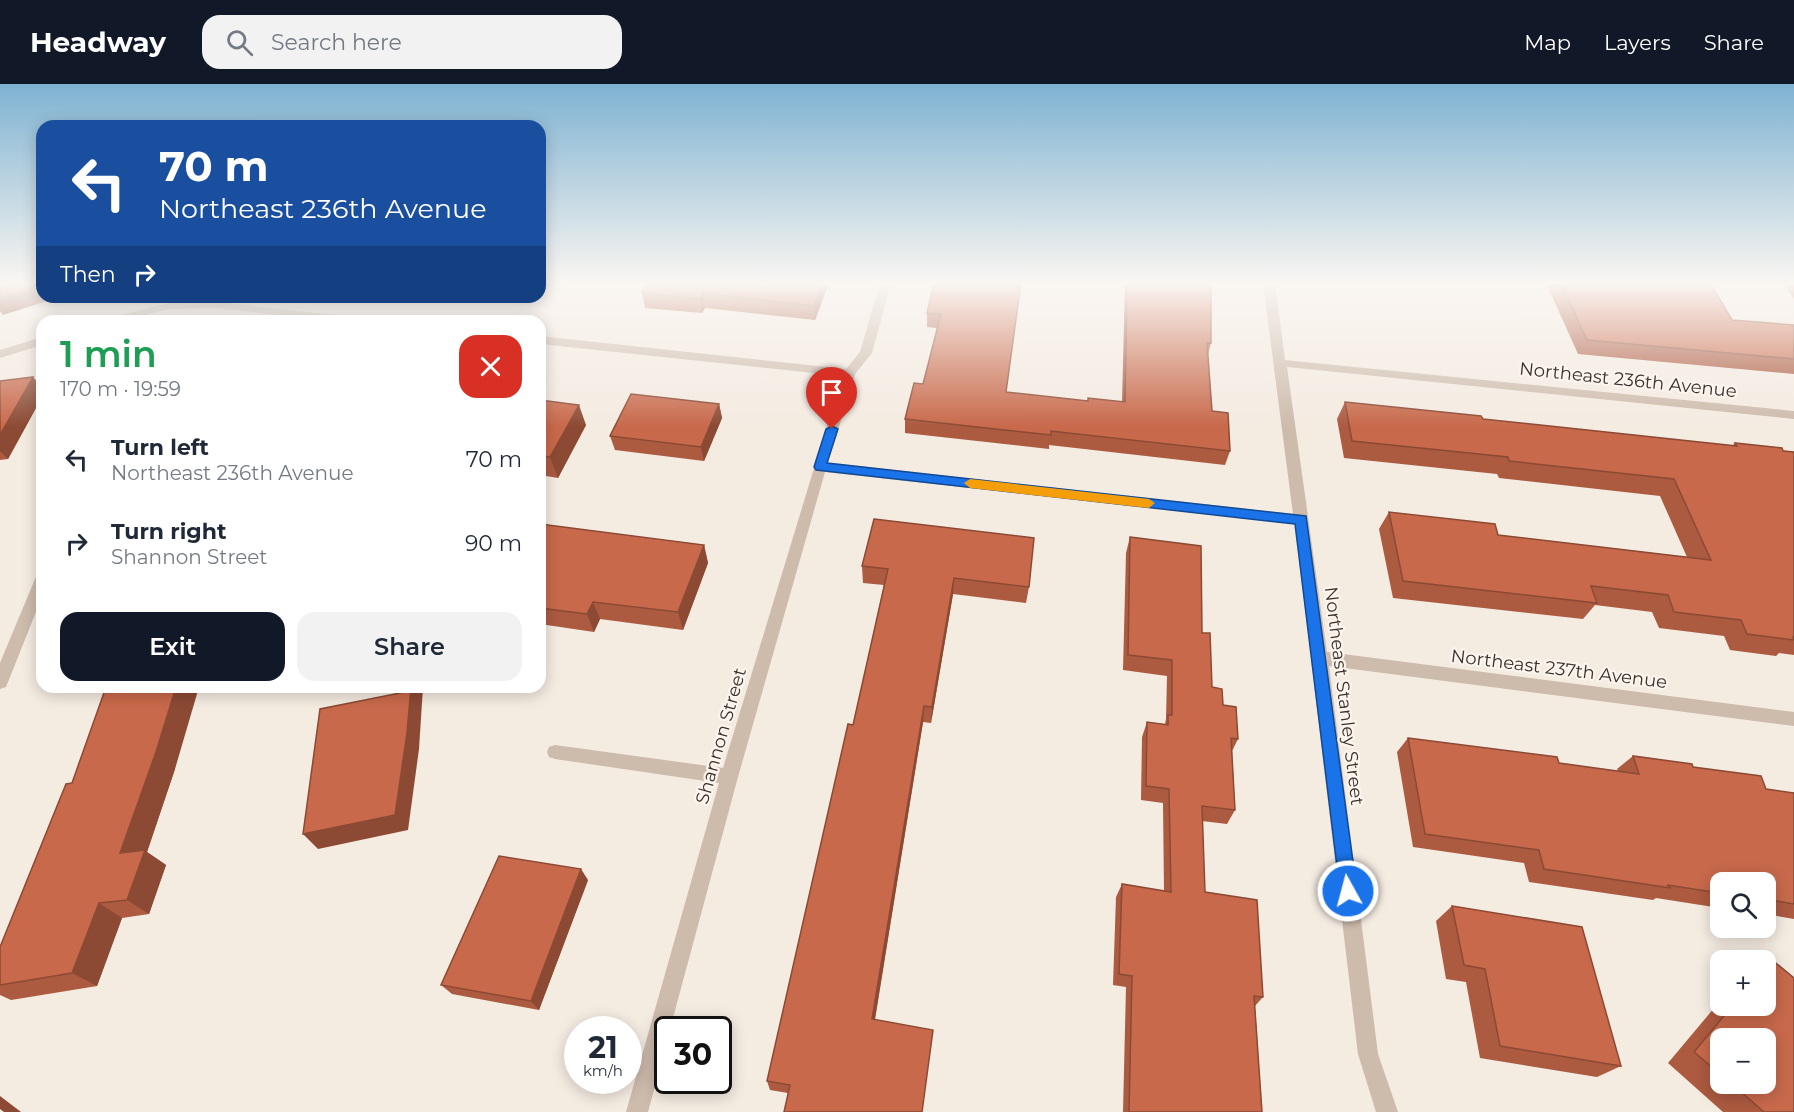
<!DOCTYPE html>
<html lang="en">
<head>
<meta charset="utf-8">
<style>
  :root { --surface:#fff; --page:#f2f2f3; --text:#1f2937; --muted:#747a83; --accent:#111827 }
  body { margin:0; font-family:Montserrat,sans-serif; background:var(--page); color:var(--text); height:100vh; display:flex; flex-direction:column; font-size:22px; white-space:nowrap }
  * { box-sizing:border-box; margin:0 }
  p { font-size:20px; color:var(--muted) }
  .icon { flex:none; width:33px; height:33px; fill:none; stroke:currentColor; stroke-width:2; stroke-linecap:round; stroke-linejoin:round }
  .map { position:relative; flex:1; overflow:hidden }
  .side { position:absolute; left:36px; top:231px; width:510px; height:378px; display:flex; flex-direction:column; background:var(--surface); border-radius:18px; box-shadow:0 3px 15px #0003 }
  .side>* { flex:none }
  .hud { position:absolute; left:36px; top:36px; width:510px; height:183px; border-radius:18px; box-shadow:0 3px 15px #0003; background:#1a4fa0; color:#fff; overflow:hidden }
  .tools { position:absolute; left:1710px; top:788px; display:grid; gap:12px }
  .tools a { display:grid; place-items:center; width:66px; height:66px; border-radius:12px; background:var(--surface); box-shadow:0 3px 15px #0003; font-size:30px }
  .speed { position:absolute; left:564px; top:932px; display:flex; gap:12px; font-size:30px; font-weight:700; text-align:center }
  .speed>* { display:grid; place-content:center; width:78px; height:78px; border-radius:50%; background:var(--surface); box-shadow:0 3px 15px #0003; line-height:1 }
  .speed small { font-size:15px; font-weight:400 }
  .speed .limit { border:3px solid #111; border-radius:9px; background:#fff; color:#111 }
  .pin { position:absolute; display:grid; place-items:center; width:51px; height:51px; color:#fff; margin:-62px -26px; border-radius:50% 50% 50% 0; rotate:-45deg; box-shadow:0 0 6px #0007 }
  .pin .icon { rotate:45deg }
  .me { position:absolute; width:66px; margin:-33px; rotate:353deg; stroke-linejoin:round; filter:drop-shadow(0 0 4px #0008) }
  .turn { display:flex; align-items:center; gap:21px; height:126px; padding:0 24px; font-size:27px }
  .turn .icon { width:78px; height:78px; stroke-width:2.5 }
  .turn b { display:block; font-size:42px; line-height:51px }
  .then { display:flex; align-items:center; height:57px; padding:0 24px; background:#0003; gap:12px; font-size:22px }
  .round { display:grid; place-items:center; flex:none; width:63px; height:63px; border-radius:18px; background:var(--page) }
  .headline { display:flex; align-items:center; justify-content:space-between; height:102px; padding:0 24px }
  h1 { font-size:36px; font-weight:600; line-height:45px; color:#1e9e55 }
  .primary-button { display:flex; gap:12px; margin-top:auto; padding:12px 24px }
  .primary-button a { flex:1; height:69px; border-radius:18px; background:var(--accent); color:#fff; font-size:24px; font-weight:600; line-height:69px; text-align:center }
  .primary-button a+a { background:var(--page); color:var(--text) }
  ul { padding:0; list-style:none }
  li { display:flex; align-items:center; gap:18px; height:84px; padding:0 24px }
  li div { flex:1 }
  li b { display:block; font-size:22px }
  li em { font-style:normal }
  header { display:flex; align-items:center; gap:36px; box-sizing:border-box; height:84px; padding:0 30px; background:var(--accent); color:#fff }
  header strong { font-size:28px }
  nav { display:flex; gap:33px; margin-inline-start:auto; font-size:21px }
  .search { width:420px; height:54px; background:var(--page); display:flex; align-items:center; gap:15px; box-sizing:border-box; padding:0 21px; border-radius:18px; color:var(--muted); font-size:22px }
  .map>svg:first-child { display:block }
</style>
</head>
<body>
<header>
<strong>Headway</strong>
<div class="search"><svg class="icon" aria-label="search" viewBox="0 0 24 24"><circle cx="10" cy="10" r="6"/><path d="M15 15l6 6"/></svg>Search here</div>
<nav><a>Map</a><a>Layers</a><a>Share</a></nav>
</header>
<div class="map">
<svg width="1794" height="1028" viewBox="0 0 1794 1028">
  <rect width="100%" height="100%" fill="#f4ebe1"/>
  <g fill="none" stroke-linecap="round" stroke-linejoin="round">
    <g fill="#cdbbac" fill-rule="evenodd">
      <path d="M880,199H891L872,269L855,290L828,379L1293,430L1263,199H1275L1285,276L1794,327V335L1287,283L1327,568L1794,628V642L1329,582L1378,970L1398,1028H1376L1358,970L1295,440L825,388L738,693L670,945H668V954L648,1028H626L719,699L555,675L549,673L547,668L549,663L555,661L723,684L842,292L540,260V252L846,285L860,268Z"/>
      <path d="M216,218L363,234L369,237H331L216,224L169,225L123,237H103L105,235L169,219Z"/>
      <path d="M42,253V261L0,274V266Z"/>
      <path d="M42,489V513L6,603L0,605V579L35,495L37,491Z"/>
    </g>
  </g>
  <g fill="#ac5a40" fill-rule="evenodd">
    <path d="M648,199H829L815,236L705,224L702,229L645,224L642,209Z"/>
    <path d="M1021,199L1006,308L1088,317H1122L1125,199H1211V259L1208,270L1212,327L1230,367L1225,381L1049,361V365L905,349V335L923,300L937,244L927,243V229Z"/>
    <path d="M1546,199H1710L1732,236L1794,241V290L1578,270Z"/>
    <path d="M1783,199H1794V215Z"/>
    <path d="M33,293L42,304V313L8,375L0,376V297Z"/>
    <path d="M540,316L586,341L558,394L540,391Z"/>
    <path d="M1345,318L1483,335L1732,362L1735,359L1794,368V571L1779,569L1776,572L1730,566L1724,552L1659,544L1652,528L1595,521L1583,535L1393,514L1379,445L1389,428L1498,451L1687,473L1660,412L1499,394L1497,390L1344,374L1337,335Z"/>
    <path d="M719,320L722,334L704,377L615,366L610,352Z"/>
    <path d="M540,440L704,461L708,479L683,546L600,535L594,548L540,540Z"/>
    <path d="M1130,453L1202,549L1212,603L1223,621L1238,655L1232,667L1235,726L1227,740L1202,737L1205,808L1263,913L1255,922L1262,1028H1123L1126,903L1113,901L1116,813L1122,800L1164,807L1163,719L1141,716L1142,653L1147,638L1165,640L1166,635L1167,592L1123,586L1126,469Z"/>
    <path d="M862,482L1029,503L1026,519L953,510L931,639L923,638L875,936L788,1009L770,1006L767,997L853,641L884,501L863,499Z"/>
    <path d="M1408,654L1559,679L1618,687L1617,685L1633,672L1693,683L1766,705L1794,709V835L1766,830V798H1720V824L1656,814L1653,816L1529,798L1524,779L1413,763L1397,668Z"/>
    <path d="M175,685L147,768L166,781L149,830L122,834L97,902L11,916L0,911V863L72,699Z"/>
    <path d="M588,796L539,926L452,910L441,901Z"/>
    <path d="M1452,822L1621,982L1597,993L1480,974L1466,898L1446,895L1436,837Z"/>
    <path d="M1771,875L1794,1028H1723L1668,979L1720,917V921H1766V878ZM1720,954L1766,999H1720Z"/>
  </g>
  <g fill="#8c4a34">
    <path d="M35,199H42V213H46L47,217L3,231L0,227V214Z"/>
    <path d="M823,199H829L815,236L814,222Z"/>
    <path d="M703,209L705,224L702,229L700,215Z"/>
    <path d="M33,293L42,304V313L8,375L0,367V351Z"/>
    <path d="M719,320L722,334L704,377L701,363Z"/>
    <path d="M579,321L586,341L558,394L550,373Z"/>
    <path d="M704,461L708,479L683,546L678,528Z"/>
    <path d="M954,494L953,510L931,639L932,623Z"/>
    <path d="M593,518L600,535L594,548L587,530Z"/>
    <path d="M176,603H199L175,685L147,768L166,781L149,830L127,816L120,769Z"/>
    <path d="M411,603H423L419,665L408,746L318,765L303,750Z"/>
    <path d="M924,622L923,638L873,946L872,935Z"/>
    <path d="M581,785L588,796L539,926L531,917Z"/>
    <path d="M99,819L122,834L97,902L72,889Z"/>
    <path d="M0,1012L21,1028H4L0,1025Z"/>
  </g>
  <g fill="#c8694b" stroke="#8c4a34" stroke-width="1.5">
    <path d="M0,199H35L36,203L0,214Z"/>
    <path d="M648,199H823L814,222L703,209L700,215L642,209Z"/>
    <path d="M934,199H1021L1006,308L1088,317V314L1125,318L1127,199H1211V259H1207L1212,327L1228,329L1230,367L1051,347V351L905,335L914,299L923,300L941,230L927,229Z"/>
    <path d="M1561,199H1710L1732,236L1794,241V275L1587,256Z"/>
    <path d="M33,293L0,351V297Z"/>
    <path d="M631,310L719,320L701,363L610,352Z"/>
    <path d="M540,316L579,321L550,373L540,372Z"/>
    <path d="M1345,318L1481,332L1483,335L1737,362L1735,359L1782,364L1783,367L1794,368V553H1793L1794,556L1747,550L1741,536L1674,528L1668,511L1591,502L1597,519L1403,497L1389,428L1495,440L1498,451L1711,476L1674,395L1509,377L1508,373L1352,357Z"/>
    <path d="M874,435L1034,454L1029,503L954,494L932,623L924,622L872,935L933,946L922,1028H784L790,1001L767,997L848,640L853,641L888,485L862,482Z"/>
    <path d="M540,440L704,461L678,528L593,518L587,530L540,524Z"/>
    <path d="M1130,453L1201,462L1202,549H1210L1212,603L1222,605L1223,621L1236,623L1238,655L1231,654L1235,726L1202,722L1205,808L1257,816L1263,913L1254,912L1262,1028H1129L1132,892L1119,890L1122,800L1171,808L1169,705L1146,702L1147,638L1168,641V631H1172V576L1128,571Z"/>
    <path d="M106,603H176L156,668L120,769L145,766L127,816L99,819L72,889L0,901V863L66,700L72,699Z"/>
    <path d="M402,603H411L407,649L395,731L303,750L320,625L405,608Z"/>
    <path d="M1408,654L1557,673L1559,679L1639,690L1633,672L1692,680L1693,683L1761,692L1766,705L1794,709V820L1766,815V798H1720V809L1667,801L1671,804L1544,785L1539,766L1425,750Z"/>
    <path d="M499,772L581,785L531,917L441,901Z"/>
    <path d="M1452,822L1582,843L1621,982L1500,962L1485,885L1464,881Z"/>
    <path d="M1771,875L1794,894V1028H1764L1731,999H1766V954H1720V990L1694,968L1733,921H1766V882Z"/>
  </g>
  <linearGradient id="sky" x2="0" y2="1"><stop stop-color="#7eb2d2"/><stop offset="0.58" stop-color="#faf6f2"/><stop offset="1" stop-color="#faf6f2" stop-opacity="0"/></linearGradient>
  <rect width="1794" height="343" fill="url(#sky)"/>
  <path fill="#1a73e8" stroke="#114b97" stroke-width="1.5" d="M832,342L838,345L827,379L1306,432L1357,807L1354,813L1348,815L1342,813L1340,807L1295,440L816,386L814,383L826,345Z"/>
  <path fill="#f59e0b" d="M970,395L1149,415L1155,419L1149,424L970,404L964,399Z"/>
  <g text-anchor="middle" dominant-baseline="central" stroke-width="4.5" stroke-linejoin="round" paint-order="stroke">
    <g font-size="18" fill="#3b302b" stroke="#fbf5ee">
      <text transform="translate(1628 296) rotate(6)">Northeast 236th Avenue</text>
      <text transform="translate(1559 585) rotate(7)">Northeast 237th Avenue</text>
      <text transform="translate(1344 612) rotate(83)">Northeast Stanley Street</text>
      <text transform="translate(721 652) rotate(-74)">Shannon Street</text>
    </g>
  </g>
</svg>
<div class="tools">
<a><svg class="icon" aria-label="search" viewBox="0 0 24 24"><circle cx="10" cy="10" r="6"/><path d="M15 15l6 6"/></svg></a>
<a>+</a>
<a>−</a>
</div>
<div class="speed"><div>21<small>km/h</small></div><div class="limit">30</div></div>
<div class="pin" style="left:832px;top:345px;background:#d93025"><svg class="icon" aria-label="arrive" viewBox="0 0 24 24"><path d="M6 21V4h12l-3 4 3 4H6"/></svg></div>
<svg class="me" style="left:1348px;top:807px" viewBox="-20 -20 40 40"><circle r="17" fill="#1a73e8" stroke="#fff" stroke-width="3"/><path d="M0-11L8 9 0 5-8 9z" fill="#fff"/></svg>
<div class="hud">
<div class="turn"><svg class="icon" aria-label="left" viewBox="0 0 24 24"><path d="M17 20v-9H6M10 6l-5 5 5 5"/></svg><div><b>70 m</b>Northeast 236th Avenue</div></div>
<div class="then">Then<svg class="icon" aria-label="right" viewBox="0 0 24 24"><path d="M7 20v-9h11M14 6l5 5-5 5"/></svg></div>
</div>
<section class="side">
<div class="headline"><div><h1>1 min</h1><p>170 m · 19:59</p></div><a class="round" style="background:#d93025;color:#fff"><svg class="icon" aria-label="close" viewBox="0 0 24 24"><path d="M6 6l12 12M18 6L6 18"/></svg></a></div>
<ul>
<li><svg class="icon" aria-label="left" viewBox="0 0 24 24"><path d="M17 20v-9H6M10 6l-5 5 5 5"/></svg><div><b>Turn left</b><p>Northeast 236th Avenue</p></div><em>70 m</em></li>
<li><svg class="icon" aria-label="right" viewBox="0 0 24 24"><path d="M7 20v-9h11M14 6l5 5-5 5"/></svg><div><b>Turn right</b><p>Shannon Street</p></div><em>90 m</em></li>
</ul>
<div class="primary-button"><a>Exit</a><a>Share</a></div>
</section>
</div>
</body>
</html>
